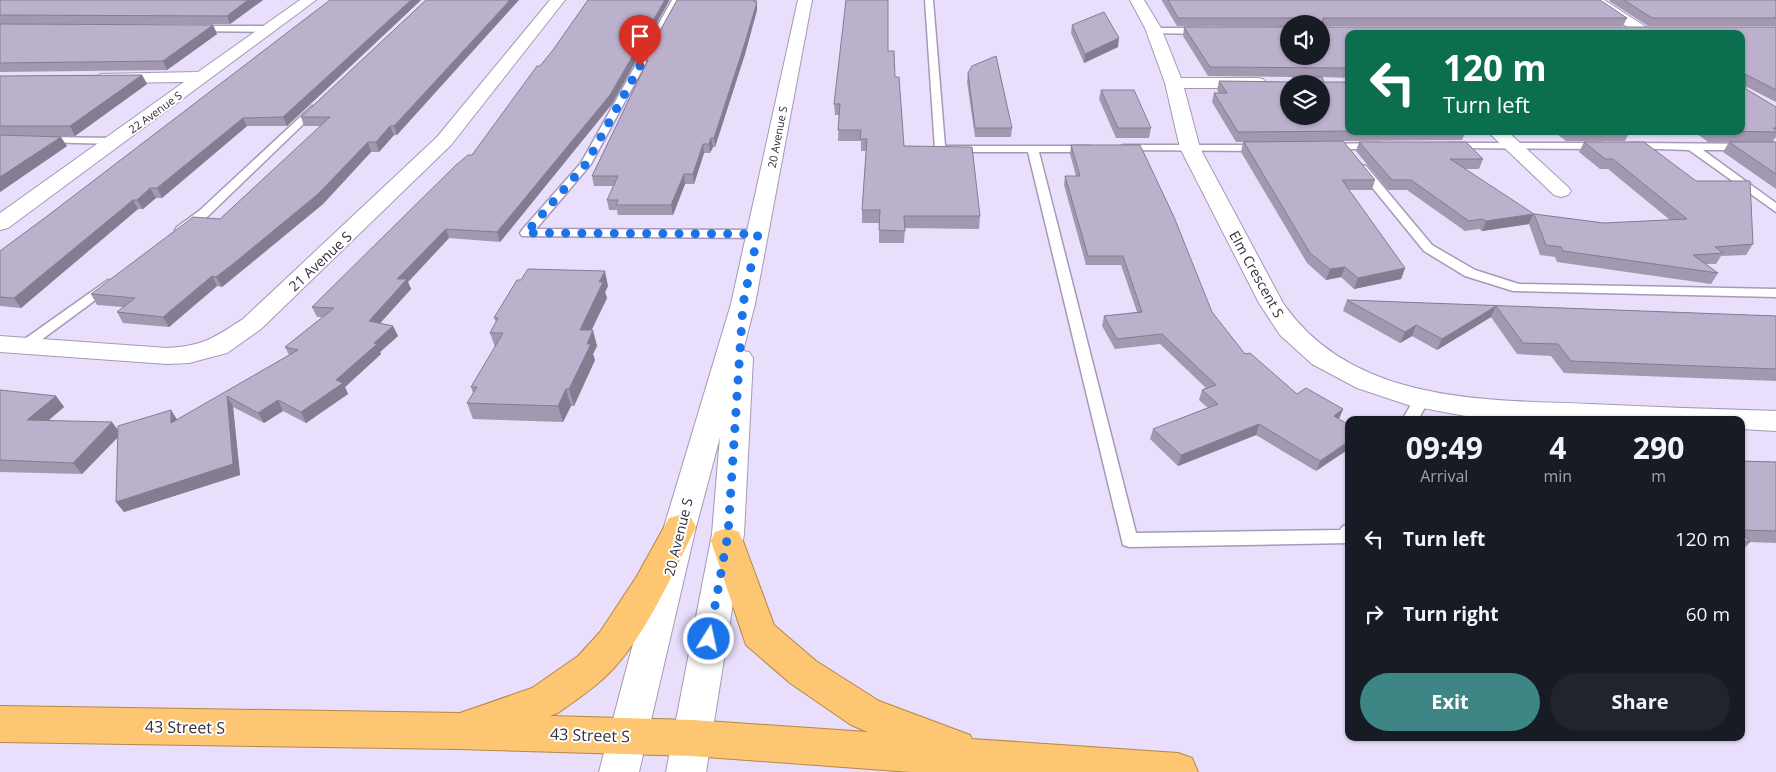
<!DOCTYPE html>
<html lang="en">
<head>
<meta charset="utf-8">
<style>
  :root { --surface:#171b24; --page:#20242c; --text:#f1f3f6; --muted:#9ea1a6; --accent:#3d8685 }
  body { margin:0; font-family:"Open Sans",sans-serif; background:var(--page); color:var(--text); height:100vh; display:flex; flex-direction:column; font-size:19px; white-space:nowrap }
  * { box-sizing:border-box; margin:0 }
  p { font-size:16px; color:var(--muted) }
  .icon { flex:none; width:28px; height:28px; fill:none; stroke:currentColor; stroke-width:2; stroke-linecap:round; stroke-linejoin:round }
  .map { position:relative; flex:1; overflow:hidden }
  .details { position:absolute; left:1345px; top:416px; width:400px; height:325px; display:flex; flex-direction:column; background:var(--surface); border-radius:10px; box-shadow:0 1px 4px #0004 }
  .details>* { flex:none }
  .top-card { position:absolute; left:1345px; top:30px; width:400px; height:105px; border-radius:10px; box-shadow:0 1px 4px #0004; background:#0b6e4f; color:#fff; overflow:hidden }
  .controls { position:absolute; left:1280px; top:15px; display:grid; gap:10px }
  .controls a { display:grid; place-items:center; width:50px; height:50px; border-radius:50%; background:var(--surface); box-shadow:0 1px 4px #0004; font-size:25px }
  .pin { position:absolute; display:grid; place-items:center; width:42px; height:42px; color:#fff; margin:-51px -21px; border-radius:50% 50% 50% 0; rotate:-45deg; box-shadow:0 0 5px #0007 }
  .pin .icon { rotate:45deg }
  .me { position:absolute; width:55px; margin:-28px; rotate:10deg; stroke-linejoin:round; filter:drop-shadow(0 0 4px #0008) }
  .turn { display:flex; align-items:center; gap:18px; height:105px; padding:0 15px; font-size:22px }
  .turn .icon { width:65px; height:65px; stroke-width:2.5 }
  .turn b { display:block; font-size:35px; line-height:42px }
  .eta { display:flex; justify-content:space-evenly; align-items:center; height:85px; text-align:center }
  .eta b { font-size:30px; font-weight:700; line-height:35px }
  .button { display:flex; gap:10px; margin-top:auto; padding:10px 15px }
  .button a { flex:1; height:58px; border-radius:30px; background:var(--accent); color:#fff; font-size:20px; font-weight:700; line-height:58px; text-align:center }
  .button a+a { background:var(--page); color:var(--text) }
  ul { padding:0; list-style:none }
  li { display:flex; align-items:center; gap:15px; height:75px; padding:0 15px }
  li div { flex:1 }
  li b { display:block; font-size:19px }
  li em { font-style:normal }
  .map>svg:first-child { display:block }
</style>
</head>
<body>
<div class="map">
<svg width="1776" height="772" viewBox="0 0 1776 772">
  <rect width="100%" height="100%" fill="#e9defc"/>
  <g fill="none" stroke-linecap="round" stroke-linejoin="round">
    <defs>
      <g id="service">
        <path d="M672,0H680L591,164L536,229L757,230L763,234L757,238L522,236L520,233L522,230L581,163Z"/>
        <path d="M925,0H933L945,146H1090L1095,149L1090,152H1039L1136,533L1340,530L1343,526L1349,524V543L1129,547L1123,545L1028,152H940L935,149Z"/>
        <path d="M191,26H268L272,29L268,32L194,31L191,30Z"/>
        <path d="M1155,28H1202L1206,31L1202,34L1152,33L1151,31Z"/>
        <path d="M312,106L320,108L207,217L185,233H177L175,230L177,227L199,211Z"/>
        <path d="M42,137L116,138L121,141L116,144L38,142L37,140Z"/>
        <path d="M1377,143L1381,144V148L1328,150L1323,147L1328,144Z"/>
        <path d="M1450,143H1602L1607,146L1602,149L1446,148V144Z"/>
        <path d="M1630,143L1776,144V150H1703L1776,203V212L1689,150L1626,148V144Z"/>
        <path d="M1123,145H1262L1267,148L1262,151L1119,150L1118,148Z"/>
        <path d="M1362,165L1366,166L1432,245L1475,270L1519,284L1776,289V297L1513,291L1465,276L1424,251L1358,170V166Z"/>
        <path d="M108,280L113,281L115,284L113,287L29,349H19L17,346L19,343Z"/>
        <path d="M1421,395L1429,400L1418,420H1402L1416,396Z"/>
      </g>
      <g id="minor">
        <path d="M300,0H316L8,228L0,230V213L184,82L106,83L100,82L97,78L100,74L198,72Z"/>
        <path d="M550,0H565L451,145L261,329L227,353L189,363L167,364L0,352V336L167,348C203,346 214,338 243,319L437,137Z"/>
        <path d="M1130,0H1144L1161,28L1181,78H1257L1263,79L1266,83L1263,87L1257,88H1184L1200,148L1283,303C1352,403 1482,400 1590,404C1652,407 1714,409 1776,411V431L1741,429V420L1477,418L1411,406L1357,388L1312,364L1280,335L1259,303L1180,148L1165,83L1145,28Z"/>
        <path d="M1587,0H1604L1657,34H1638Z"/>
        <path d="M1487,131H1507L1568,187L1571,191L1568,195L1561,197L1554,195Z"/>
      </g>
      <path id="tertiary" d="M798,0H812L755,304L743,351L749,352L753,358L744,534L706,772H666L712,534L720,437L696,527L639,772H599L664,527L731,304Z"/>
      <path id="trunk" d="M680,515L691,518L696,527C673,573 642,644 604,678C590,691 573,702 558,713L550,716L692,720L868,732L851,725L790,683L746,645L711,541L715,532L727,528L739,532L743,541L774,625L816,661L879,701L970,735L972,739L1178,753L1192,758L1198,772H911L692,756L458,749L0,742V706L460,713L532,688L578,656L600,632L637,576L669,518Z"/>
    </defs>
    <use href="#service" stroke="#a49ab6" stroke-width="3"/>
    <use href="#minor" stroke="#a49ab6" stroke-width="2"/>
    <use href="#tertiary" stroke="#a49ab6" stroke-width="2"/>
    <use href="#trunk" stroke="#b58747" stroke-width="2"/>
    <use href="#service" fill="#fff" fill-rule="evenodd"/>
    <use href="#minor" fill="#fff" fill-rule="evenodd"/>
    <use href="#tertiary" fill="#fff" fill-rule="evenodd"/>
    <use href="#trunk" fill="#fcc672" fill-rule="evenodd"/>
  </g>
  <g fill="#a298b0">
    <path d="M0,0H263L230,24H0Z"/>
    <path d="M330,0H421L287,126H247L162,198H156L143,209H138L21,308L0,306V251L46,217Z"/>
    <path d="M426,0L397,135H394L379,152H371L323,204L238,274L222,287L217,286L169,327L123,323L117,312L123,307L97,305L91,294L220,219L321,126H304L301,117Z"/>
    <path d="M588,0H669V1L612,104L500,242L449,238L408,282L411,289L380,323L393,326L398,336L380,352L381,354L345,387L348,394L306,423L283,411L264,423L233,407L240,475L124,512L116,502L118,437L82,474L0,472V390L56,396L64,407L49,420L118,430L177,420L289,355L285,347L323,317H317L312,307L472,155L540,66L553,50Z"/>
    <path d="M677,0H757L756,2L757,10L745,54L715,147H713L710,153H704L694,184H685L673,215H618L617,210H609L607,200L614,186H594L592,176L646,64L645,58Z"/>
    <path d="M1162,0H1600L1627,18L1623,26H1322L1323,27H1776V102L1745,86L1746,89L1776,107V138H1775L1773,142H1708L1693,131H1741V34H1349V78L1322,77L1349,131H1466L1462,140L1343,141L1375,180L1372,190H1349L1405,268L1401,279L1354,289L1341,277L1326,280L1307,263L1241,152L1243,142H1236L1212,102L1214,93H1219L1217,90L1219,81L1292,82L1293,77L1208,76L1183,36L1184,27H1289L1321,24H1289V27L1177,26L1162,1Z"/>
    <path d="M1610,0H1776V26H1648L1609,1Z"/>
    <path d="M0,24L213,25L217,34L167,70L0,72Z"/>
    <path d="M1072,25L1118,47L1084,63L1071,33Z"/>
    <path d="M888,51L895,77L904,146L980,216L979,229L905,228L904,243H879V223H862V210L866,151H861V141H838L839,115H835L834,104Z"/>
    <path d="M968,73L1012,128L1011,137H975L967,82Z"/>
    <path d="M142,75L147,84L75,136H20L67,146L0,192V76Z"/>
    <path d="M1101,90L1151,128L1149,138H1116L1099,99Z"/>
    <path d="M1536,131H1630L1625,141H1566L1557,134H1539Z"/>
    <path d="M1359,142L1483,159L1479,169H1464L1529,224L1482,231L1479,229L1465,231L1407,190H1388L1356,151Z"/>
    <path d="M1584,142L1753,244L1746,255L1721,256L1716,264H1706L1718,273L1711,284L1557,262L1555,257L1540,255L1529,224L1534,214L1604,223L1670,220L1608,169H1600L1579,152Z"/>
    <path d="M1729,142H1776V189L1723,152Z"/>
    <path d="M1071,145L1212,312L1245,354L1297,394L1343,409L1316,471L1256,435L1178,466L1150,439L1153,429L1208,408L1199,400L1202,390L1206,388L1160,344L1115,349L1102,326L1104,316L1137,312L1121,265H1086L1064,185L1065,176H1076L1070,154Z"/>
    <path d="M608,286L605,292L607,298L591,330L597,346L593,354L595,360L574,406H571L563,422L473,419L467,403L473,393L471,387L495,347L490,333L496,322L494,318Z"/>
    <path d="M1347,300L1776,316V381L1564,373L1551,356L1517,354L1491,317L1437,350L1412,336L1400,343L1343,311Z"/>
    <path d="M1741,461L1776,462V543L1750,542L1741,552Z"/>
  </g>
  <g fill="#847c90">
    <path d="M248,0H263L230,24L227,16Z"/>
    <path d="M411,0H421L287,126L283,117Z"/>
    <path d="M510,0H519L397,135L394,126Z"/>
    <path d="M665,0H669V1L612,104L500,242L497,232Z"/>
    <path d="M757,2V10L745,54L715,147L714,138Z"/>
    <path d="M213,25L217,34L167,70L163,61Z"/>
    <path d="M1119,38L1118,47L1084,63L1085,54Z"/>
    <path d="M142,75L147,84L75,136L70,126Z"/>
    <path d="M243,118L247,126L162,198L157,188Z"/>
    <path d="M390,126L394,135L379,152L376,142Z"/>
    <path d="M61,137L67,146L0,192V177Z"/>
    <path d="M711,138L713,147L710,153L709,144Z"/>
    <path d="M368,142L371,152L323,204L222,287L216,277Z"/>
    <path d="M703,144L704,153L694,184L693,174Z"/>
    <path d="M684,174L685,184L673,215L671,205Z"/>
    <path d="M150,188L156,198L143,209L137,200Z"/>
    <path d="M133,200L138,209L21,308L14,298Z"/>
    <path d="M1534,214L1529,224L1482,231L1486,221Z"/>
    <path d="M446,229L449,238L408,282L411,289L373,331L369,321L397,279Z"/>
    <path d="M1345,267L1341,277L1326,280L1330,269Z"/>
    <path d="M1405,268L1401,279L1354,289L1358,278Z"/>
    <path d="M605,271L608,286L605,292L607,298L584,346L580,330L599,282Z"/>
    <path d="M212,276L217,286L169,327L163,317Z"/>
    <path d="M1496,306L1491,317L1437,350L1442,339Z"/>
    <path d="M1416,325L1412,336L1400,343L1405,332Z"/>
    <path d="M393,326L398,336L380,352L381,354L345,387L348,394L306,423L301,412L374,343Z"/>
    <path d="M593,330L597,346L593,354L595,360L574,406L569,389L587,344Z"/>
    <path d="M566,389L571,406L563,422L558,406Z"/>
    <path d="M56,396L64,407L36,431L27,420Z"/>
    <path d="M227,396L233,407L240,475L124,512L116,502Z"/>
    <path d="M278,400L283,411L264,423L258,413Z"/>
    <path d="M1343,409L1339,419L1334,416Z"/>
    <path d="M171,410L178,421L171,423Z"/>
    <path d="M112,422L121,434L82,474L73,463Z"/>
    <path d="M1259,424L1256,435L1178,466L1181,455Z"/>
    <path d="M1349,441V449L1316,471L1320,461Z"/>
  </g>
  <g fill="#bcb1cd" stroke="#847c90" fill-rule="evenodd">
    <path d="M0,0H248L227,16L0,15Z"/>
    <path d="M330,0H411L283,117L243,118L157,188H150L137,200H133L14,298L0,297V251L46,217Z"/>
    <path d="M426,0H510L394,126H390L376,142H368L318,194L233,264L216,277L212,276L163,317L117,312L135,298L91,294L193,217L220,219L330,117H301Z"/>
    <path d="M588,0H665L610,95L497,232L446,229L397,279H407L369,321L393,326L374,343L377,344L336,380L343,383L301,412L278,400L258,413L227,396L233,464L116,502L118,426L171,410V423L298,350L285,347L334,308L312,307L456,165L468,155H472L537,66H540L553,50Z"/>
    <path d="M677,0H754V2H757L744,46L714,138H711L709,144H703L693,174H684L671,205H616L618,200H607L618,176H592L648,60L645,58Z"/>
    <path d="M846,0H888V51H894L895,77H899L904,146L972,147L980,216H904L905,231L879,230L880,210H862L867,139H860L861,130H838L840,104H834Z"/>
    <path d="M1168,0H1600L1627,18H1323L1322,25L1323,27H1776V90L1745,74L1746,89L1776,107V128H1773L1776,130V132L1713,131H1741V34H1349V68L1210,67L1184,27H1289V56H1321V24H1292L1293,18H1178Z"/>
    <path d="M1624,0H1776V18H1652Z"/>
    <path d="M1104,12L1119,38L1085,54L1072,25Z"/>
    <path d="M0,24L213,25L163,61L0,63Z"/>
    <path d="M996,56L1012,128H975L968,73L972,66Z"/>
    <path d="M142,75L70,126H0V76Z"/>
    <path d="M1293,77H1322L1324,82H1349V131H1362L1238,132L1214,93H1227L1219,81L1292,82ZM1289,84H1321V116H1289Z"/>
    <path d="M1101,90H1134L1151,128H1118Z"/>
    <path d="M0,135L61,137L0,177Z"/>
    <path d="M1343,141L1375,180H1342L1405,268L1358,278L1345,267L1330,269L1310,253L1244,142Z"/>
    <path d="M1359,142H1466L1483,159H1450L1534,214L1486,221L1483,219L1469,221L1411,180H1392Z"/>
    <path d="M1584,142H1644L1696,181H1750L1753,244L1715,247L1723,253L1693,255L1718,273L1563,251L1561,247L1546,245L1534,214L1604,223L1687,219L1613,159H1605Z"/>
    <path d="M1729,142H1776V174Z"/>
    <path d="M1071,145H1140L1174,217L1212,312L1245,354L1250,353L1297,394L1306,388L1343,409L1334,416L1349,425V441L1320,461L1259,424L1181,455L1153,429L1218,404L1202,390L1216,385L1162,334L1117,339L1104,316L1142,312L1123,256H1088L1065,176H1080Z"/>
    <path d="M528,269L605,271L599,282H603L580,330H593L587,344H591L569,389H566L558,406L467,403L477,387H471L503,333H490L498,318H494L517,280H521Z"/>
    <path d="M1347,300L1776,316V369L1571,361L1558,344L1523,343L1496,306L1442,339L1416,325L1405,332Z"/>
    <path d="M0,390L56,396L27,420L112,422L73,463L0,460Z"/>
    <path d="M1741,461L1776,462V531L1741,530Z"/>
    <path d="M1741,531L1750,542H1741Z"/>
  </g>
  <g fill="none" stroke-linecap="round" stroke-linejoin="round">
    <path stroke="#1a73e8" stroke-width="9" stroke-dasharray="0 16.2" d="M640,66L586,164L526,233L758,234L743,304L728,534L709,639"/>
  </g>
  <g text-anchor="middle" dominant-baseline="central" stroke-width="4" stroke-linejoin="round" paint-order="stroke">
    <g font-size="11" fill="#322e39" stroke="#fff">
      <text transform="translate(155 112) rotate(-36)">22 Avenue S</text>
      <text transform="translate(777 137) rotate(-79)">20 Avenue S</text>
    </g>
    <g font-size="14" fill="#322e39" stroke="#fff">
      <text transform="translate(320 261) rotate(-43)">21 Avenue S</text>
      <text transform="translate(1257 274) rotate(61)">Elm Crescent S</text>
      <text transform="translate(678 537) rotate(-76)">20 Avenue S</text>
    </g>
    <g font-size="16" fill="#322e39" stroke="#fff">
      <text transform="translate(185 727) rotate(1)">43 Street S</text>
      <text transform="translate(590 735) rotate(2)">43 Street S</text>
    </g>
  </g>
</svg>
<div class="controls">
<a><svg class="icon" aria-label="sound" viewBox="0 0 24 24"><path d="M4 9h4l5-4v14l-5-4H4zM17 9q2 3 0 6"/></svg></a>
<a><svg class="icon" aria-label="layers" viewBox="0 0 24 24"><path d="M12 4l9 5-9 5-9-5zM3 14l9 5 9-5"/></svg></a>
</div>
<div class="pin" style="left:640px;top:66px;background:#d93025"><svg class="icon" aria-label="arrive" viewBox="0 0 24 24"><path d="M6 21V4h12l-3 4 3 4H6"/></svg></div>
<svg class="me" style="left:709px;top:639px" viewBox="-20 -20 40 40"><circle r="17" fill="#1a73e8" stroke="#fff" stroke-width="3"/><path d="M0-11L8 9 0 5-8 9z" fill="#fff"/></svg>
<div class="top-card">
<div class="turn"><svg class="icon" aria-label="left" viewBox="0 0 24 24"><path d="M17 20v-9H6M10 6l-5 5 5 5"/></svg><div><b>120 m</b>Turn left</div></div>
</div>
<section class="details">
<div class="eta">
<div><b>09:49</b><p>Arrival</p></div>
<div><b>4</b><p>min</p></div>
<div><b>290</b><p>m</p></div>
</div>
<ul>
<li><svg class="icon" aria-label="left" viewBox="0 0 24 24"><path d="M17 20v-9H6M10 6l-5 5 5 5"/></svg><div><b>Turn left</b></div><em>120 m</em></li>
<li><svg class="icon" aria-label="right" viewBox="0 0 24 24"><path d="M7 20v-9h11M14 6l5 5-5 5"/></svg><div><b>Turn right</b></div><em>60 m</em></li>
</ul>
<div class="button"><a>Exit</a><a>Share</a></div>
</section>
</div>
</body>
</html>
